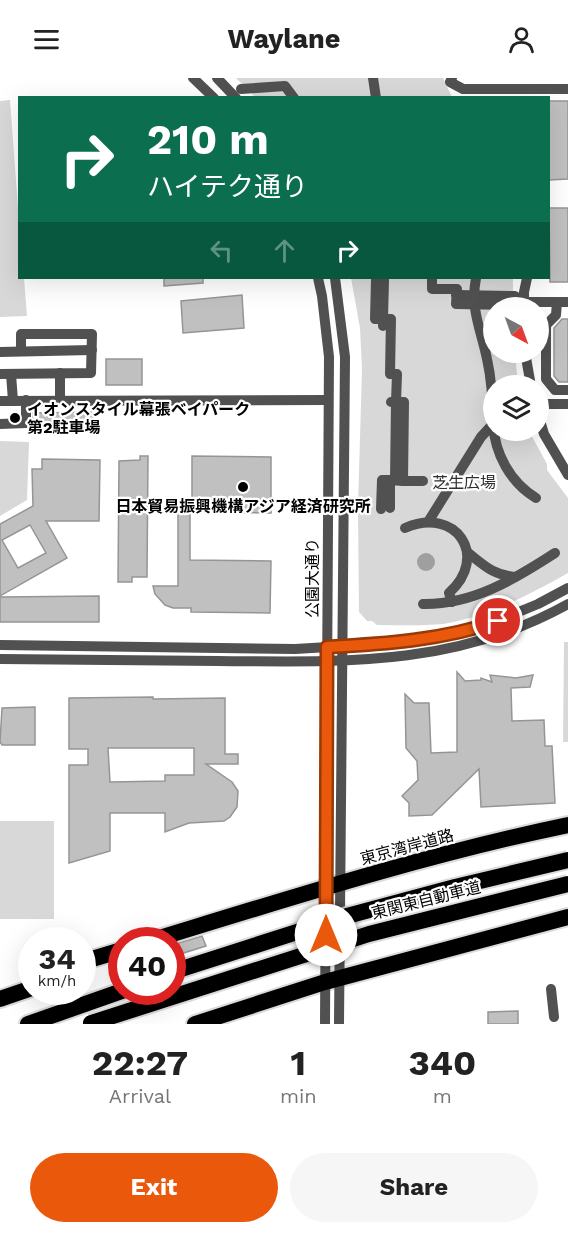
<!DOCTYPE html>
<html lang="en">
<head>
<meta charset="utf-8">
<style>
  :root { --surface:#fff; --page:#f6f6f6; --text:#222; --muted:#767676; --accent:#ea580c }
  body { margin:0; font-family:"Work Sans","Noto Sans JP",sans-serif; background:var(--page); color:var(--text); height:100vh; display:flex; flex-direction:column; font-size:22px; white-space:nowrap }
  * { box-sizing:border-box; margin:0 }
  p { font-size:20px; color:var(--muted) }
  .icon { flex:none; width:33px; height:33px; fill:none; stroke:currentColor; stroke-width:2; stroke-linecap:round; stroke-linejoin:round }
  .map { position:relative; height:946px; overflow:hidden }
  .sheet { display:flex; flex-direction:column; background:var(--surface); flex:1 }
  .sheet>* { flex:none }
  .banner { position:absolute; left:18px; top:18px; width:532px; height:183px; border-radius:0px; box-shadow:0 6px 24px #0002; background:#0b6e4f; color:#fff; overflow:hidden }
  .needle { width:39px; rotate:139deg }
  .tools { position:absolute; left:483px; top:219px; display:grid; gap:12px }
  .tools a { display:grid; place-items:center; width:66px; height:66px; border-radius:50%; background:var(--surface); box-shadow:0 6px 24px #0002; font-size:30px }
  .speed { position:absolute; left:18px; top:849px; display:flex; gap:12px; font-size:30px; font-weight:700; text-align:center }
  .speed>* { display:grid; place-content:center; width:78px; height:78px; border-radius:50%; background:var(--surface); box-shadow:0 6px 24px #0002; line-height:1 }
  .speed small { font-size:15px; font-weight:400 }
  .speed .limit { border:9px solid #d22; background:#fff; color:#111 }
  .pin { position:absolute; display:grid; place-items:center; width:51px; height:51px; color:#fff; margin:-26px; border:3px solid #fff; border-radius:50%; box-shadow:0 2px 6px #0007 }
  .me { position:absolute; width:66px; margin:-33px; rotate:0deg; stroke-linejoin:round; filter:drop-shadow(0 0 4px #0008) }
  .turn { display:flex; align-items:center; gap:21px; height:126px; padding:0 30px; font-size:27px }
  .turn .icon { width:78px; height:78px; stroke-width:2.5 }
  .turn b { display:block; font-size:42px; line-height:51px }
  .lanes { display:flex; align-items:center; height:57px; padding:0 30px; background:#0003; justify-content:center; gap:30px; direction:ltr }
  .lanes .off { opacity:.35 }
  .eta { display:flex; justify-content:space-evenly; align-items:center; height:102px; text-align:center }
  .eta b { font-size:36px; font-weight:700; line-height:42px }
  .button { display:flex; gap:12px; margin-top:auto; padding:12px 30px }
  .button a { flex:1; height:69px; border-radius:36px; background:var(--accent); color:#fff; font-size:24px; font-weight:700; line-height:69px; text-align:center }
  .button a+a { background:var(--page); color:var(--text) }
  header { display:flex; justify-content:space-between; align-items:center; height:78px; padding:0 30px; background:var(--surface); font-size:27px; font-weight:700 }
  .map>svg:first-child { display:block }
</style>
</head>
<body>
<header><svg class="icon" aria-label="menu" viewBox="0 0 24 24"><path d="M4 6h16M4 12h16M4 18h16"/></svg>Waylane<svg class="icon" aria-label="person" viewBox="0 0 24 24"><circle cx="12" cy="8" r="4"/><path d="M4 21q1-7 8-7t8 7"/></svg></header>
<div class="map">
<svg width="568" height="946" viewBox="0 0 568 946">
  <rect width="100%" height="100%" fill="#fff"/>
  <g fill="#d8d8d8">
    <path d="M236,0H443L452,19H255Z"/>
    <path d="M10,22L19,143L20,200H24L27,238L0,239V23Z"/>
    <path d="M351,200H513V215L494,230V274L515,275L518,307L494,308V352L529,353L547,386V392L568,420V495C529,517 487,539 443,546C422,548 399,547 377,547L372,543H367L359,534L358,429L362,291L360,250Z"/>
    <path d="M0,363L29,364L27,422L0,438Z"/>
    <path d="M564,564H568V664H563Z"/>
    <rect x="0" y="743" width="54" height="98"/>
  </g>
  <circle fill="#9f9f9f" cx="426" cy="484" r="9"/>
  <g fill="#c0c0c0" stroke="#959595" stroke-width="1.5" fill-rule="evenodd">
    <path d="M549,23H568V101L549,102Z"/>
    <path d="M549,130H568V204H550Z"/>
    <path d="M164,200H203V205L164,208Z"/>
    <path d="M242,217L244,250L183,255L181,223Z"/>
    <path d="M562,241H568V304H559L554,298V250Z"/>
    <rect x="106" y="281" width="36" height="26"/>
    <path d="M95,334V353L33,354V335Z"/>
    <path d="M140,378H148L147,499H132V504H118L119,383L140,382Z"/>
    <path d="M192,378L271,379V435L190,434V482L271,483L270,535L191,534V530H173L165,527L155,516L153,508H178V423H192Z"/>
    <path d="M42,381L100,382L99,443H46L67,480L0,518V446L33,428L32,391H42ZM30,447L46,475L18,490L2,462Z"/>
    <path d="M99,518V544H0V519Z"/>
    <path d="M457,594L465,603L481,602V600L492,604L490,597L516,600L533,597L530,609L511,610L512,643L544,642L545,668H552L555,725L481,729L479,691L432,737L409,738V725L402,718L418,702L417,683L406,670L405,616L414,625H429L431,675L457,674Z"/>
    <path d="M153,619V621L225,620V676H238V686H206L232,704L238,713L237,729L230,739L224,743L189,745L165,754V735H110V773L69,785V687H88V671H69V620ZM108,670H194V697H165V703L110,704Z"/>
    <path d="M35,629V667H2L0,664L2,630Z"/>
    <path d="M202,858L206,868L174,878L172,867Z"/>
    <path d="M518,933V946H488V934Z"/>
  </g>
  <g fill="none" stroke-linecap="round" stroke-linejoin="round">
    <defs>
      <g id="highway">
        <path d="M153,862C290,820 428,776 568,747"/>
        <path d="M82,884L122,872"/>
        <path d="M0,921L32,910"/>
        <path d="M28,946L122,913"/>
        <path d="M195,946L325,904L568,839"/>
      </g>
    </defs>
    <use href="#highway" stroke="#dbdbdb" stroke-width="20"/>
    <g stroke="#515151" stroke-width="10">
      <path d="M193,0L214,20"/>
      <path d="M217,0L236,20"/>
      <path d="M373,0L376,20"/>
      <path d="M452,0L450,4L463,11H568"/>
      <path d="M241,11L285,8L294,20"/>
      <path d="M318,200L322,218L329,279L325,946"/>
      <path d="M335,200L345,279L339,946"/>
      <path d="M432,200V211H457L456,226L514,227"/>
      <path d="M376,202L375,241H383V248"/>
      <path d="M384,202L383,241H391L390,296H397L396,324H404L403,403L390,402V430"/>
      <path d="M456,217L515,218"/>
      <path d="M524,224H568"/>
      <path d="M557,224L556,237L546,247V301L555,312H568"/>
      <path d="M524,229V214L527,200"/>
      <path d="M0,274L92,272"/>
      <path d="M525,274L531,308"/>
      <path d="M0,296L91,295L92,256H21V273"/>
      <path d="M11,296L13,323"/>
      <path d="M60,322V295"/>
      <path d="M0,323L328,322"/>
      <path d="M391,324H396L395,402"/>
      <path d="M538,326H568"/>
      <path d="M538,336L544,356L568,397"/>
      <path d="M0,346L26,345V322"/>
      <path d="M493,346C495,376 510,404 536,420"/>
      <path d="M403,403H423"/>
      <path d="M381,431L382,402H390"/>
      <path d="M428,444L481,359L493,346C493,323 492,303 487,281C481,251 470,232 476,200"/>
      <path d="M405,450C456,428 490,478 449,515L452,524"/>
      <path d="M467,474C484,487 491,496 515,499"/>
      <path d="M423,526C472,527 515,501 555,475"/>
      <path d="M0,567L295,571L396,565L487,547L538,526L568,510"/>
      <path d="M0,581C73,582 146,582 218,583C343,584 455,589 568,526"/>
      <path d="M551,911L554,939"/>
    </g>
    <use href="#highway" stroke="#000" stroke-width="16"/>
    <defs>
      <g id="highway-bridge">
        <path d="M172,894L347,838L455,809L568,782"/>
        <path d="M91,945L369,856L568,806"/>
      </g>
    </defs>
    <use href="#highway-bridge" stroke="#dbdbdb" stroke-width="20" stroke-linecap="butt"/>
    <use href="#highway-bridge" stroke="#000" stroke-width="16"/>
  </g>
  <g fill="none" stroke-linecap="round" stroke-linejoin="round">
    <defs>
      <path id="route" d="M326,857L327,569C384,566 444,562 498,543"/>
    </defs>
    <use href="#route" stroke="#983908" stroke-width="15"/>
    <use href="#route" stroke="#ea580c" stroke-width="10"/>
  </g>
  <g fill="#000" stroke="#fff" stroke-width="2">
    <circle cx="15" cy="340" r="6"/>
    <circle cx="243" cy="409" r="6"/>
  </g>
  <g text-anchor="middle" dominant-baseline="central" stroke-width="4.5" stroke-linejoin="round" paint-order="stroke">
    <g font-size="16" font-weight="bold" fill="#000" stroke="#fff" text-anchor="start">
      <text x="27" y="331">イオンスタイル幕張ベイパーク<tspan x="27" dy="18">第2駐車場</tspan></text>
      <text x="243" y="428" text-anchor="middle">日本貿易振興機構アジア経済研究所</text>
    </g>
    <g font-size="16" fill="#2f2f2f" stroke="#fff">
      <text x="464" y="404">芝生広場</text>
    </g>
    <g font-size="16" fill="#000" stroke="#fff">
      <text transform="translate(312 500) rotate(-90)">公園大通り</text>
      <text transform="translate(407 769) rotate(-15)">東京湾岸道路</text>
      <text transform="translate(426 822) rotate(-14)">東関東自動車道</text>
    </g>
  </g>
</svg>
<div class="tools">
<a><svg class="needle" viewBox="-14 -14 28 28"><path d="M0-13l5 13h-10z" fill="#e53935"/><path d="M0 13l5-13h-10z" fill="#767676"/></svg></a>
<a><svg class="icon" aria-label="layers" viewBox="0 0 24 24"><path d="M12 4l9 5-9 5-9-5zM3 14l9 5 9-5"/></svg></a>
</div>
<div class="speed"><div>34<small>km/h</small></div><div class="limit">40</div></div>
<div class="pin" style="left:498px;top:543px;background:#d93025"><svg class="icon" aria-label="arrive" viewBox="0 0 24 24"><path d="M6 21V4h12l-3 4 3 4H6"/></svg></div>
<svg class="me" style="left:326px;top:857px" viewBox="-20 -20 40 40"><circle r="19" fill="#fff"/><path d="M0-13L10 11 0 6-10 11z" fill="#ea580c"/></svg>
<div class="banner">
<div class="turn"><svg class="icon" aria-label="right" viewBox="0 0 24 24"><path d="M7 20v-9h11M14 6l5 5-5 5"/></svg><div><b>210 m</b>ハイテク通り</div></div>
<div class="lanes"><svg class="icon off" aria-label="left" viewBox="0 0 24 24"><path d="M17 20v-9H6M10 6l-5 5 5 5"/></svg><svg class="icon off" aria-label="ahead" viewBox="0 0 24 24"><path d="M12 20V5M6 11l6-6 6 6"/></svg><svg class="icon" aria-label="right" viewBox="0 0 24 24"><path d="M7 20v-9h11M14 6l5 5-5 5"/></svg></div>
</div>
</div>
<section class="sheet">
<div class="eta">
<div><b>22:27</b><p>Arrival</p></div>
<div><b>1</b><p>min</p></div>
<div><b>340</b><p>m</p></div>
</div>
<div class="button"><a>Exit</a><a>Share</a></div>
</section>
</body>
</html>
